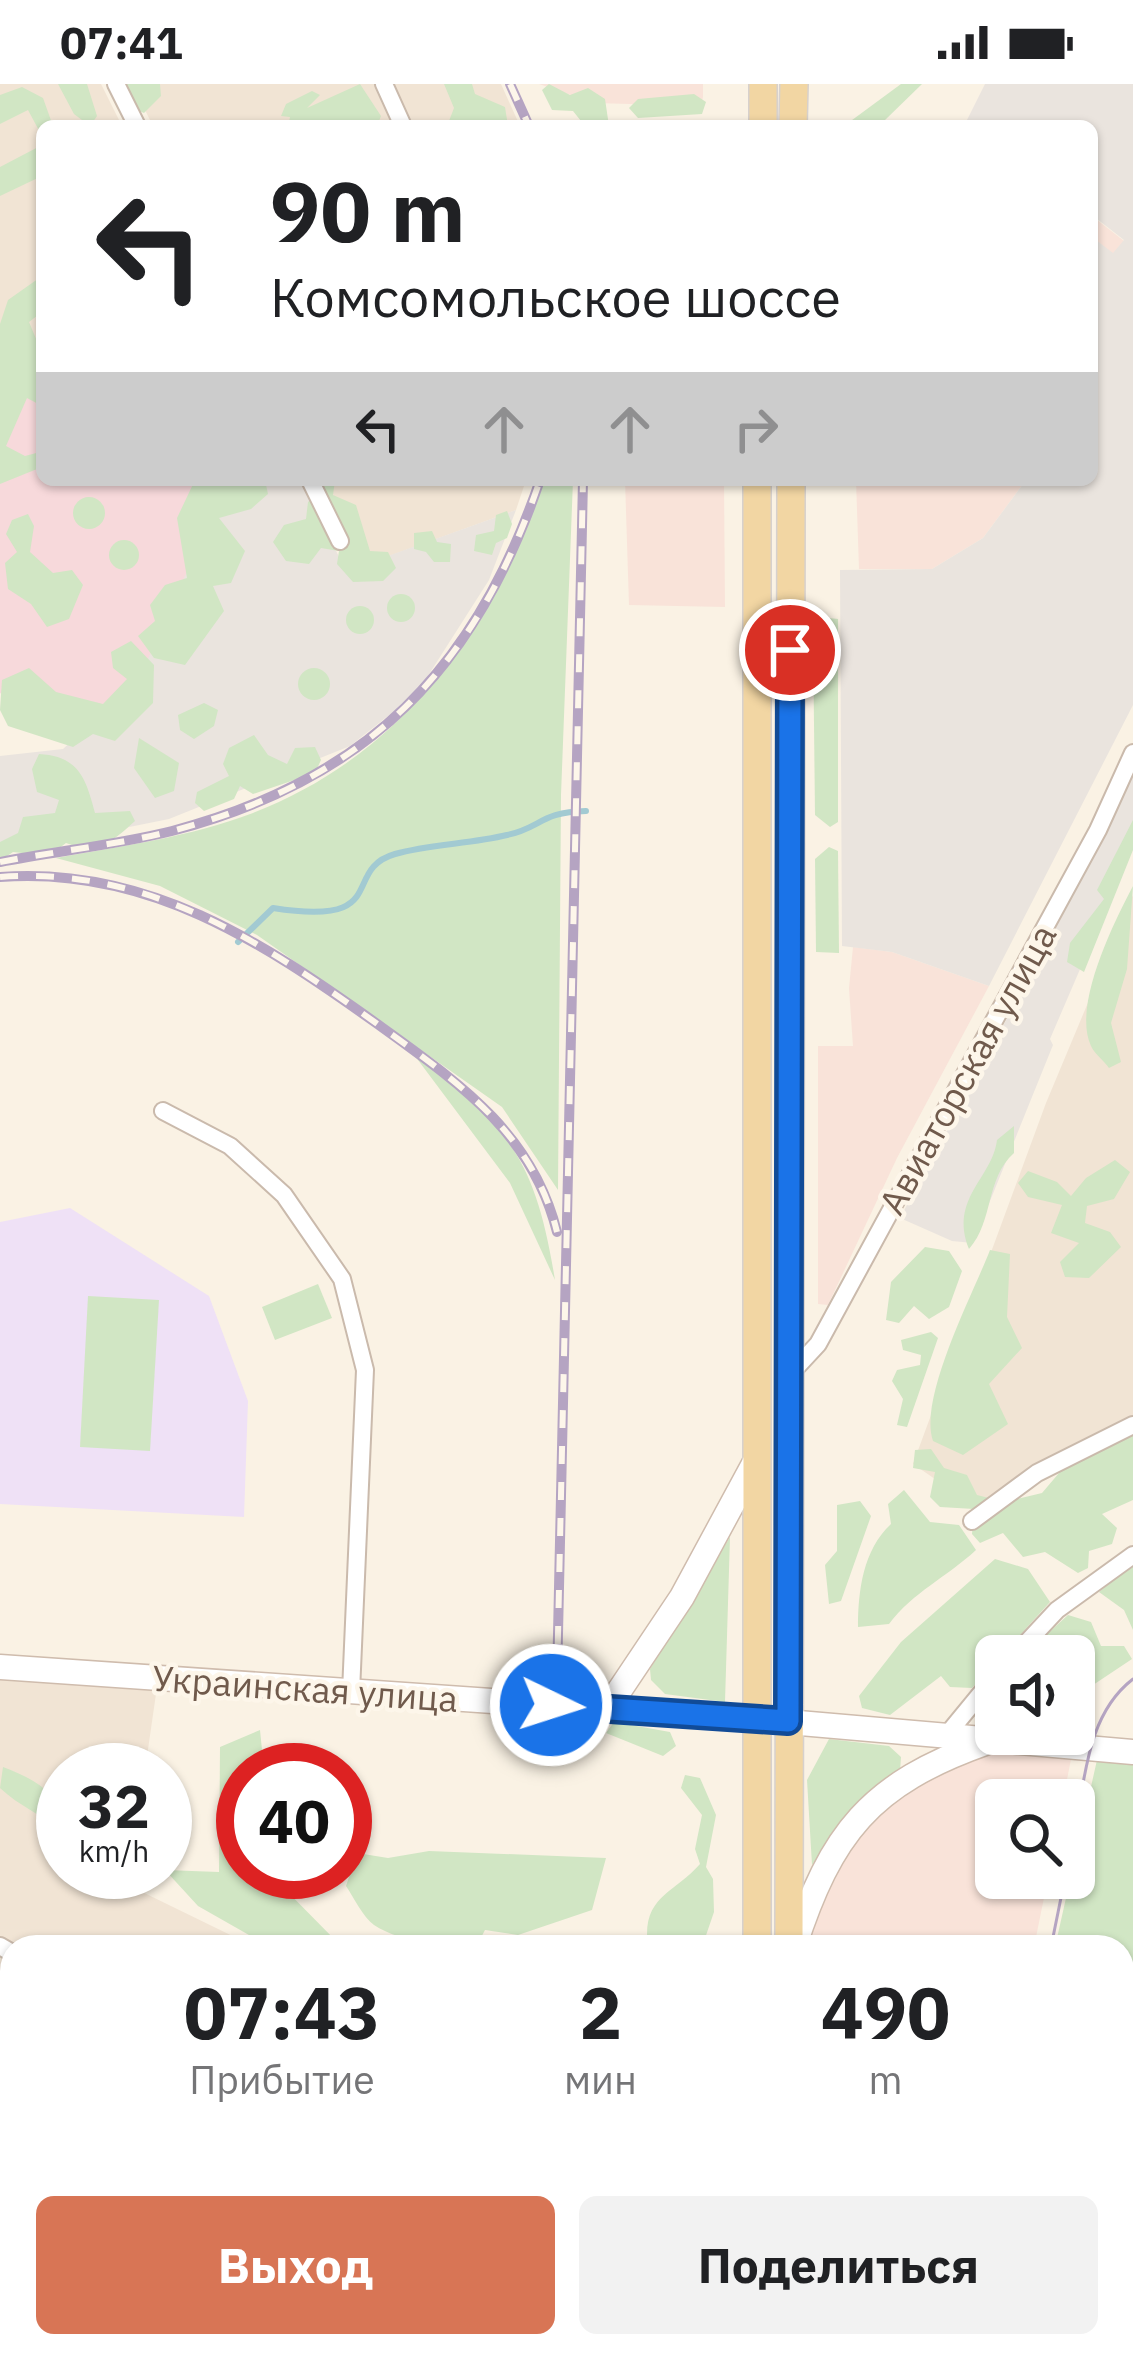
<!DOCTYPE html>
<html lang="ru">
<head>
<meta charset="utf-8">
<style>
  :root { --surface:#fff; --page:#f2f2f2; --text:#202124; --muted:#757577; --accent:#d87555 }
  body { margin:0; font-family:"IBM Plex Sans",sans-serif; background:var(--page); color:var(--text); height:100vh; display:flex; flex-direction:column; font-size:45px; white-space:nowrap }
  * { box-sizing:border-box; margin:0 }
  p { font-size:39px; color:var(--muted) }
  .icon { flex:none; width:66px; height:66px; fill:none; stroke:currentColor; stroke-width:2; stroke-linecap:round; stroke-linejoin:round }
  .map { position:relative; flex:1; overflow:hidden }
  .drawer { position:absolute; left:0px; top:1851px; width:1134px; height:423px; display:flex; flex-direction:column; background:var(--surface); border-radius:36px 36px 0 0; box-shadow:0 3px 9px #0004 }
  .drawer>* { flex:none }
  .guide { position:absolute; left:36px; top:36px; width:1062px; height:366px; border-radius:18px; box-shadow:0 3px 9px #0004; background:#fff; color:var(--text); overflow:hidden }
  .fabs { position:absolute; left:975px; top:1551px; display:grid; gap:24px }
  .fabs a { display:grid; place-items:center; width:120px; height:120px; border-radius:18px; background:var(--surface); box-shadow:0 3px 9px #0004; font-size:60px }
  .speed { position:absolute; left:36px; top:1659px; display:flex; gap:24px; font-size:60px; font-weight:700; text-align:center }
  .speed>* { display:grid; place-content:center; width:156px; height:156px; border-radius:50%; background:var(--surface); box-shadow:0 3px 9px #0004; line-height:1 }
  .speed small { font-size:30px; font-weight:400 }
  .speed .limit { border:18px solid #d22; background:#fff; color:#111 }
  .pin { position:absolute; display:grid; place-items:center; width:102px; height:102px; color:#fff; margin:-51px; border:6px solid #fff; border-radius:50%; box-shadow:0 3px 12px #0007 }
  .me { position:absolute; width:132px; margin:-66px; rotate:94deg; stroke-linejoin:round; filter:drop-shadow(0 0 9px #0008) }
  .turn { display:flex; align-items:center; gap:42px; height:252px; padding:0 36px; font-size:54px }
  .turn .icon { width:156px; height:156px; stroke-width:2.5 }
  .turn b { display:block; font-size:84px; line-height:102px }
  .lanes { display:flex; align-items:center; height:114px; padding:0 36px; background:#0003; justify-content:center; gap:60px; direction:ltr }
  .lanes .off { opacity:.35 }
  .eta { display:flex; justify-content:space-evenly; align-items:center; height:204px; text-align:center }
  .eta b { font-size:72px; font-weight:800; line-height:84px }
  .action { display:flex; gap:24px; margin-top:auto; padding:24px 36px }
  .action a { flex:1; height:138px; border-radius:18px; background:var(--accent); color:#fff; font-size:48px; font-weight:800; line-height:138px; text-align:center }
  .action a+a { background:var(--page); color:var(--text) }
  .status { display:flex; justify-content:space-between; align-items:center; height:84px; padding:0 60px; background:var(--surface); direction:ltr }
  .status svg { height:33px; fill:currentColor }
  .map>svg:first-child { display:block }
</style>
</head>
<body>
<div class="status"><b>07:41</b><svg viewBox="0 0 49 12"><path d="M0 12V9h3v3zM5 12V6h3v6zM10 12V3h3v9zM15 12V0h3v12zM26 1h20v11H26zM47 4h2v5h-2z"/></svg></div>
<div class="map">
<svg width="1133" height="2272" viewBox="0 0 1133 2272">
  <rect width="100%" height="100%" fill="#faf2e4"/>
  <g fill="#f1e4d4">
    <path d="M0,0H101L122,42H42V311L0,290Z"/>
    <path d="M132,0H501L520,42H153Z"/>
    <path d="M326,396H526L516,426L367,480Z"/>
    <path d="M1133,811V1334L1032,1381L976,1423L913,1380L1046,1019Z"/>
    <path d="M0,1592L157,1603L145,1686H63V1788H131L130,1802L255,1863H12L0,1855Z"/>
    <path d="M0,1870L12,1877V2002L0,2001Z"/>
    <path d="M0,2023L12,2025V2262H189L184,2272H0Z"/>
    <path d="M208,2262H510L521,2272H202Z"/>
    <path d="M567,2262H707L725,2272H563Z"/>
  </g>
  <g fill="#f9e3d9">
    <path d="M539,0H703V13L701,22L594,19Z"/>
    <path d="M1092,132L1124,157L1113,170L1092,153Z"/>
    <path d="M625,396H724L725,523L629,521Z"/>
    <path d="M856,396H1026L983,454L932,485H859Z"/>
    <path d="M853,863L892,868L989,902L897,1074L828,1221L818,1220V962H853L849,904Z"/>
    <path d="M995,1665L1072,1670L1063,1716H996V1794H1048L1034,1863H807L811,1832L850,1752L910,1703Z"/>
  </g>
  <g fill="#eae4de">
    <path d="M985,0H1133V621L989,902L892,868L842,862L840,486L932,485L983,454L1026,396H1092V153L1113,169L1124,156L1092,131V42H964Z"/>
    <path d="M207,396H301L346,487L516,426L489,496L417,609L350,662L169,735L0,769V672L63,665L139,595Z"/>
    <path d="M1133,687V762L1050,955L1053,961L973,1159L952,1157L900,1134L1106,750Z"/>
  </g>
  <path fill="#efe1f6" d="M70,1124L209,1212L248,1317L244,1433L0,1420V1138Z"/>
  <path fill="#f7d9db" d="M0,290L42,311V396H207L218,418L139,595L81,648L0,609Z"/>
  <g fill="#d1e6c4">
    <path d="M58,0H87L97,32L90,42L74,30Z"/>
    <path d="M122,0H160L161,12L144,29L133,24Z"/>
    <path d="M360,0L381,32L377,42H288L290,33L281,32L286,20L312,7L320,11L307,24Z"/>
    <path d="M444,0H472L475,10L505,23L508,42L449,37L454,24Z"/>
    <path d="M549,0L570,11L588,4L605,15L609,42H585L573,27L552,26L542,6Z"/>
    <path d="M901,0H922L884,37L844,42Z"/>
    <path d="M22,3L43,14L53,42H42V52L28,26L0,40V11Z"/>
    <path d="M694,10L706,18L702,30L638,34L629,24L638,15Z"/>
    <path d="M42,61V92L0,112V83Z"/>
    <path d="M42,192V228L29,238L42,269V322L27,314L6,362L25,372L40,368L42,383L0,400V240L8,216Z"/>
    <path d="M195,396H265L268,410L251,425L219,434L245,467L231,499L213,502L224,527L185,581L154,574L138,552L155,537L150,521L165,501L187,494L177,434Z"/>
    <path d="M297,396H335L333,411L356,421L370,467L388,468L396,484L383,497L353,498L337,480L339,467L321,464L309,480L286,477L273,458L284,441L306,435L308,418L320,408Z"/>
    <path d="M544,396H573L561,711L558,1106L502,1023L257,851L160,802L56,774C122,762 190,753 253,729C406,669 490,545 544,396Z"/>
    <circle cx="89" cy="429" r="16"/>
    <path d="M507,427L512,440L507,454L496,459L492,471L474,467L476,451L494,447L496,431Z"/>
    <path d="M28,430L34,442L30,468L53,489L72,486L83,501L69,535L47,543L31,520L8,505L5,479L17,468L6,450L12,436Z"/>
    <path d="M432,447L437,458L451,460L450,478H434L426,468L414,465V449Z"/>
    <circle cx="124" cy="471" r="15"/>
    <circle cx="401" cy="524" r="14"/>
    <circle cx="360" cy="536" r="14"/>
    <path d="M829,534L838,535V738L830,743L815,731L813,549Z"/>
    <path d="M131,557L154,581L153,619L115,657L93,650L73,663L8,642L0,626L2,596L29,584L56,608L103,620L127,595L113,584L111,568Z"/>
    <circle cx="314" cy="600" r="16"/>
    <path d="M204,619L218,626L214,642L194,655L180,646L178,631Z"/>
    <path d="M254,651L268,671L287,680L295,664L315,663L321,676L315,689L253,710L240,702L234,715L204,727L195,719L197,708L229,692L223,680L229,664Z"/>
    <path d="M139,654L179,679L174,707L155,714L134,684Z"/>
    <path d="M39,670C79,672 86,695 95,729L130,727L135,737C112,758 97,771 66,759L49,772L13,768L0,777V758L18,749L23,733L55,729L59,716L37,708L32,685Z"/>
    <path d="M1133,736V766L1084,888L1067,878L1070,859L1104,815L1097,806Z"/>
    <path d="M829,763L838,767L839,869L816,868L815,775Z"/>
    <path d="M1133,802L1127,885L1111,939L1121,978L1109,984C1104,977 1094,969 1091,962C1072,922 1114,838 1133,802Z"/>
    <path d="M415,972C511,1042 536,1079 555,1196L510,1099Z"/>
    <path d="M1014,1042V1069C985,1095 994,1137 969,1165C949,1114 992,1095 997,1056Z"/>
    <path d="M1115,1076L1130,1088L1114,1115L1087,1122L1085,1139L1110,1148L1121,1163L1089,1194L1065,1193L1060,1178L1079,1159L1051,1149L1062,1121L1028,1113L1018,1099L1028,1087L1057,1098L1071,1112L1086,1094Z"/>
    <path d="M925,1163L949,1167L962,1187L949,1223L929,1235L914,1222L899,1239L886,1236L891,1198Z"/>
    <path d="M990,1166L1010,1170L1007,1233L1022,1264L989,1300L1008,1340L963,1371L933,1357C918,1314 973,1210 990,1166Z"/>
    <path d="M318,1200L332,1234L275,1256L262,1223Z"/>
    <path d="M88,1212L159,1216L150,1367L80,1363Z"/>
    <path d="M931,1248L938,1254L907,1343L897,1341L903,1315L892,1297L897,1286L920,1281L921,1271L903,1266L901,1256Z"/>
    <path d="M1133,1350V1416L1102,1430L1117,1444L1112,1460L1089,1467L1088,1484L1078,1489L1045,1468L1023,1473L1003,1449L980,1459L972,1450L974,1425L940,1423L930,1413L935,1388L913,1384L915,1366L931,1365L944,1384L967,1391L977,1411L1005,1418L1042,1409L1065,1382Z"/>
    <path d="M904,1406L930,1438L959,1441L976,1466C947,1493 913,1508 889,1540L858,1543C858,1507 863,1466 891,1440L888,1420Z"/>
    <path d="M860,1417L871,1432L841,1517L829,1520L825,1481L837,1467V1421Z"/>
    <path d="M730,1453L725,1618L665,1610L651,1596L650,1585Z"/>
    <path d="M995,1475L1028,1485L1050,1518L972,1604L950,1603L941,1592L890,1631L862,1624L859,1612L901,1558Z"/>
    <path d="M1133,1480V1546L1124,1526L1099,1508Z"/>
    <path d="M1068,1531L1091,1538L1101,1562H1124L1132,1575L1093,1601L1080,1589L1074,1596V1572H1023Z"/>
    <path d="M614,1638L670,1648L676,1662L663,1672L606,1649Z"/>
    <path d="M260,1646L264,1686H243V1788H268L342,1863H270L198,1822L165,1786L219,1788L220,1663Z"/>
    <path d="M829,1655L889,1662L901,1673L900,1687L839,1741L812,1781L807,1696Z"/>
    <path d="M1097,1676L1133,1677V1980L1125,1999L1133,2272H1014L1009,2262H1122V1863H1055Z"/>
    <path d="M3,1683C37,1696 63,1710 63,1749C42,1730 20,1723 0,1704Z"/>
    <path d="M685,1691L700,1694L716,1731L706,1783L713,1795L714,1828L702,1863H648C641,1812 674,1810 700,1780L695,1765L702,1731L681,1704Z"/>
    <path d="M429,1767L606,1774L592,1826L518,1851L485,1846L476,1863C448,1863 401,1859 374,1841C363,1833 354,1814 346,1802L357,1769L388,1774Z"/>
    <path d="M758,2262H882L892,2272H766Z"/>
  </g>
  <path fill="#bbdbe1" stroke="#a2cad2" stroke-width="3" d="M1133,1980V2139C1119,2104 1117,2014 1133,1980Z"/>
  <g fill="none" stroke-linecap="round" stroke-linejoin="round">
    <path stroke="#a2cad2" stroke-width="6" d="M238,858L273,824C393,843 340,786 395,770C430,760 470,760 507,751C541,744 540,728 586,727"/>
    <defs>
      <g id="street">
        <path d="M116,0L137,42"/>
        <path d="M384,0L403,42"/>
        <path d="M310,396L340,457"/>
        <path d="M163,1027L230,1062L284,1111L342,1195L365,1286L351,1608"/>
        <path d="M792,1288L818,1260L1098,746L1133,669"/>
        <path d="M972,1437L1037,1389L1133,1341"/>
        <path d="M1014,1572L1057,1526L1133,1471"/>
        <path d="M945,1653L996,1591"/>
        <path d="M0,1862L12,1869"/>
        <path d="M517,2262L528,2272"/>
        <path d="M193,2272L199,2262"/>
      </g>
      <g id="secondary">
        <path d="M0,1583L754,1635L1133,1668"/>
        <path d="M607,1625L682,1513L755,1378"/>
        <path d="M794,1863C831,1749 870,1700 985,1659"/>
      </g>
      <g id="primary">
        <path d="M763,42V0"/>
        <path d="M793,42L794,0"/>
        <path d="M757,1863V396"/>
        <path d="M789,1863L791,396"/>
        <path d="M927,2262L934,2272"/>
        <path d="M963,2262L970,2272"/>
      </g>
    </defs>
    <use href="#street" stroke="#cabaac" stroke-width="20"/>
    <use href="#secondary" stroke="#cfbcad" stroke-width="27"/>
    <use href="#primary" stroke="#d7d1cd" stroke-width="30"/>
    <use href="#street" stroke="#fff" stroke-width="16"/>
    <use href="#secondary" stroke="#fff" stroke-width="24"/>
    <use href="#primary" stroke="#f2d6a3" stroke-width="27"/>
    <g stroke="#b5a4c2" stroke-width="3">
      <path d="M1074,1751C1085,1697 1086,1631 1133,1595"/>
      <path d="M1051,1863L1065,1794"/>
      <path d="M960,2272L962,2262"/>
    </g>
    <defs>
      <g id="rail">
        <path d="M510,0L529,42"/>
        <path d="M0,778C57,767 116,761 172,747C367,696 476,585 540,396"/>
        <path d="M0,793C147,782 261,857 376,939C456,997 532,1047 557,1148"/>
        <path d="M557,1596L583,396"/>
        <path d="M556,2272L560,2262"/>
      </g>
    </defs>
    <use href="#rail" stroke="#b5a4c2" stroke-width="10"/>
    <use href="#rail" stroke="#fdf6ea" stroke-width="6" stroke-dasharray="18" stroke-linecap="butt"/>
  </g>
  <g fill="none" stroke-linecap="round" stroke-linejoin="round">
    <defs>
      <path id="route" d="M551,1621L788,1637L790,566"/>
    </defs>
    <use href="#route" stroke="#114b97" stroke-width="30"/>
    <use href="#route" stroke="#1a73e8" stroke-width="21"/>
  </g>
  <g text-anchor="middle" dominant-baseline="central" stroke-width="9" stroke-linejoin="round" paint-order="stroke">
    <g font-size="36" fill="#705a4c" stroke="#fdf6ea">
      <text transform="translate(967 985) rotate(-61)">Авиаторская улица</text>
      <text transform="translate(305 1604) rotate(4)">Украинская улица</text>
    </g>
  </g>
</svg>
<div class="fabs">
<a><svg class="icon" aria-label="sound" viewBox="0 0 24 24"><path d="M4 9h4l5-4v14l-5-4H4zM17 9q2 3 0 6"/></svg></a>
<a><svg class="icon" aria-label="search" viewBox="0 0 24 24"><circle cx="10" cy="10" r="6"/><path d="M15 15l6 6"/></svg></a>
</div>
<div class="speed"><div>32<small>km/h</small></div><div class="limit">40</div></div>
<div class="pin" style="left:790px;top:566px;background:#d93025"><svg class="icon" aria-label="arrive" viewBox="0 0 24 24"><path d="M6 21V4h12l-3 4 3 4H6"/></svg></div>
<svg class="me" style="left:551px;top:1621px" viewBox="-20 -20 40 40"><circle r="17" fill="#1a73e8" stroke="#fff" stroke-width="3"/><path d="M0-11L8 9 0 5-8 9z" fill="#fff"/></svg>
<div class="guide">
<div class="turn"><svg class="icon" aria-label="left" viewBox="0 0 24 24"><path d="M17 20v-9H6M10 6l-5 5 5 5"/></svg><div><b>90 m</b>Комсомольское шоссе</div></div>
<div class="lanes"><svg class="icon" aria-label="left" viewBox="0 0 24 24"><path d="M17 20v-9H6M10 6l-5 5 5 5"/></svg><svg class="icon off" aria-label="ahead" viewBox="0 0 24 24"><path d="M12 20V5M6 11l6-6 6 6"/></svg><svg class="icon off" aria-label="ahead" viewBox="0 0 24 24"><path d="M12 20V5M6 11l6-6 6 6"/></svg><svg class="icon off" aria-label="right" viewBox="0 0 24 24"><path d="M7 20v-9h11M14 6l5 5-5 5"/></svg></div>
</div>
<section class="drawer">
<div class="eta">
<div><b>07:43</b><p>Прибытие</p></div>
<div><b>2</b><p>мин</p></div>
<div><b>490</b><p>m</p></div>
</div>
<div class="action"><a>Выход</a><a>Поделиться</a></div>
</section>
</div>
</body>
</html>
